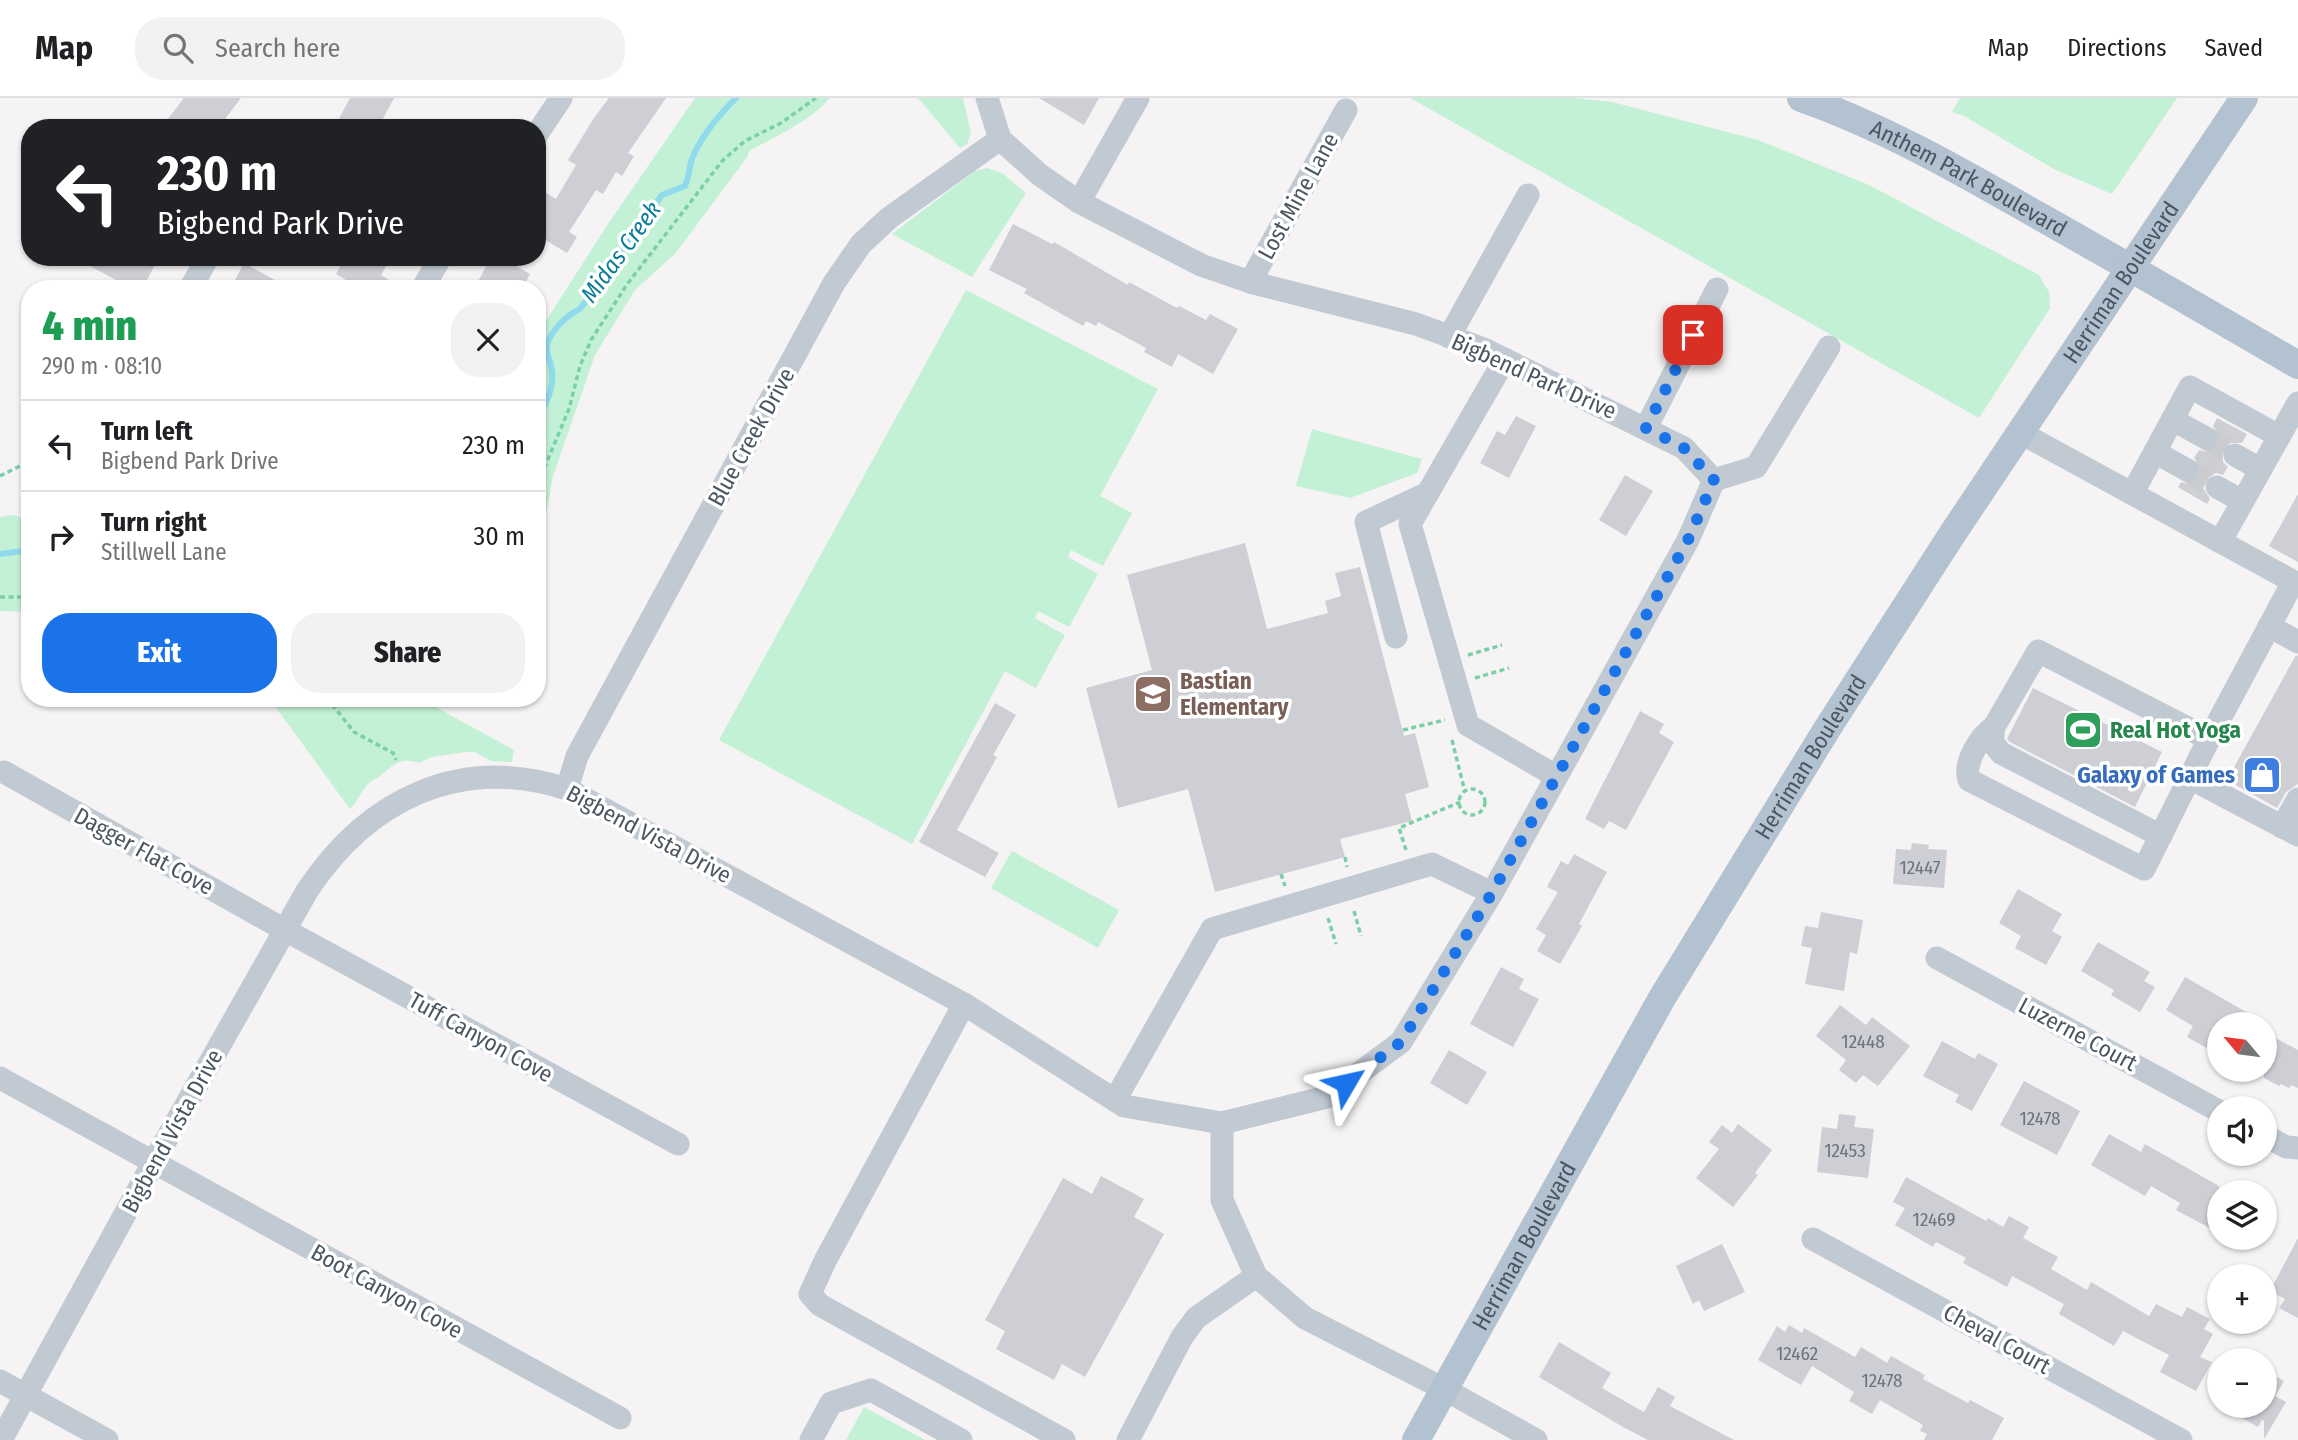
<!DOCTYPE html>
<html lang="en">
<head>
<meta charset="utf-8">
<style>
  :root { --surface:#fff; --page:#f2f2f2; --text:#202124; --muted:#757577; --line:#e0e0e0; --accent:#1a73e8 }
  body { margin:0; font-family:"Fira Sans Condensed",sans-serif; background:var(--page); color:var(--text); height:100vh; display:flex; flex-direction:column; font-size:26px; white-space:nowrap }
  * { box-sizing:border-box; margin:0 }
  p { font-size:23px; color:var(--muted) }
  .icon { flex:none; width:38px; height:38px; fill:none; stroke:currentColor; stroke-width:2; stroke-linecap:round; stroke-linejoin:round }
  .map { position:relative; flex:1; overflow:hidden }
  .sheet { position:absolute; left:21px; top:182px; width:525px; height:427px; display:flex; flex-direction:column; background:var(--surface); border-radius:28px; box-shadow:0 2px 5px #0004 }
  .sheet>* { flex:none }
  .guide { position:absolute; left:21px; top:21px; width:525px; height:147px; border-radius:28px; box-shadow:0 2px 5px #0004; background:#202124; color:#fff; overflow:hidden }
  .needle { width:46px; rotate:299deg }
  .tools { position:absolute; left:2207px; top:914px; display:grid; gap:14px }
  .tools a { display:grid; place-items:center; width:70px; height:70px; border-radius:50%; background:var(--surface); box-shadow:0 2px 5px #0004; font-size:35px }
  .pin { position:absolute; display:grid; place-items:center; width:60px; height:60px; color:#fff; margin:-30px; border-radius:14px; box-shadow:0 4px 10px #0006 }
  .me { position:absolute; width:77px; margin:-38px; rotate:54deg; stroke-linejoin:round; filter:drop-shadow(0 0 5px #0008) }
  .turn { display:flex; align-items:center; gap:24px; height:147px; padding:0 21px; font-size:32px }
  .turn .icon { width:91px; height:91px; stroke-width:2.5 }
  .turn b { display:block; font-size:49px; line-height:60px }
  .round { display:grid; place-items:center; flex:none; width:74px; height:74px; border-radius:28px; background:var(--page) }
  .headline { display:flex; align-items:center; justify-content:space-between; height:119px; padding:0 21px }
  h1 { font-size:42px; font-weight:800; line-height:52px; color:#1e9e55 }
  .button { display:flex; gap:14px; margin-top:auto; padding:14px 21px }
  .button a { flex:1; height:80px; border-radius:28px; background:var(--accent); color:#fff; font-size:28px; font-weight:800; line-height:80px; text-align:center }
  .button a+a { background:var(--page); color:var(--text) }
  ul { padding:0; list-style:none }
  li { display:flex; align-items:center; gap:21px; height:91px; padding:0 21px; border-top:2px solid var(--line) }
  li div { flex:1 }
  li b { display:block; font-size:26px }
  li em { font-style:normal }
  header { display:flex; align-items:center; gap:42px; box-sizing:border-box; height:98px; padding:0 35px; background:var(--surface); border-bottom:2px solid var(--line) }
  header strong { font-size:33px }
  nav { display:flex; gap:38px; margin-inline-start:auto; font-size:24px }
  .search { width:490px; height:63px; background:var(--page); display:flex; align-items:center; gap:18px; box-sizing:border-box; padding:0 24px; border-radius:28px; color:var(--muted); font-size:26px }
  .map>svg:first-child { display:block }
</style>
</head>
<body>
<header>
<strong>Map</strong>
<div class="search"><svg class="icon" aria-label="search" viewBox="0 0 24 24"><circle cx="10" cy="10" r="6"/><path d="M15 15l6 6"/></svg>Search here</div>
<nav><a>Map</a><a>Directions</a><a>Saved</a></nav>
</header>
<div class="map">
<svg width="2298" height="1342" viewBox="0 0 2298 1342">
  <rect width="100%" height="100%" fill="#f5f3f3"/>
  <g fill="#c3f1d5">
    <path d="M695,0H830C809,24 776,38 749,53L748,58L675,156L635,192L595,257L553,378L542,440L537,455V237L608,126Z"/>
    <path d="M918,0H963L971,35L967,46L960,50Z"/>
    <path d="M1410,0H1574L1612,4L1758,42L1869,87L2039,177L2049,194L2050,210L1979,320Z"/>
    <path d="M1960,0H2177L2112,96L2054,71L1964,18L1952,14Z"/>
    <path d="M987,70L1002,75L1026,95L972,179L892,136L975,73Z"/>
    <path d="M966,192L1158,291L1100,398L1132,415L1103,468L1071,452L1068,459L1098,476L1069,529L1038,513L1035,520L1065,537L1036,590L1005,573L912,746L719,642Z"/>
    <path d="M1312,331L1422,361L1417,375L1350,400L1296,388Z"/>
    <path d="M13,417L30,422V514L0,513V419Z"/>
    <path d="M269,600H419L514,652L512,664L491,663L475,654H466L431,659L420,665C399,659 395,666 380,678C377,681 373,681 370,684C362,691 358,703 350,711Z"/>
    <path d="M1012,753L1119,812L1098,850L991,790Z"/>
    <path d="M864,1309L925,1342H846Z"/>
  </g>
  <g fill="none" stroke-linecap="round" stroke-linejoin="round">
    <g stroke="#90daee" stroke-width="6">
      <path d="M537,321C546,307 556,286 551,268C550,261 545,255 547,247C551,232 567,217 580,211L662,97L685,88C689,79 689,70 692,61C701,38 719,17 736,0"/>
      <path d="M0,456L30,452"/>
    </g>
  </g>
  <g fill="#cdcfd5">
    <path d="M184,0H241L218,30H161Z"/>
    <path d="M350,0H394L378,30H334Z"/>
    <path d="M609,0H666L628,55L634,58L622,78L616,74L603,96L596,92L569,134L577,139L567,155L537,137V89L556,101L576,67L568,62L594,20Z"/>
    <path d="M1039,0H1099L1084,27Z"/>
    <path d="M1013,126L1052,146L1054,144L1128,187L1129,184L1177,210L1179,208L1206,222L1210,216L1238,231L1213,276L1178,256L1172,269L1144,254L1146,250L1098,224L1096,228L1086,223L1083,228L1024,195L1027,191L989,172Z"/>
    <path d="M73,159H159L142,191H133Z"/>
    <path d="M345,159H391L381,177L404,191H361L336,176Z"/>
    <path d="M491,159H500L530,176L522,191H474Z"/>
    <path d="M244,165L291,191H230Z"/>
    <path d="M1516,318L1536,328L1509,380L1480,365L1497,333L1505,337Z"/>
    <path d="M2217,320L2247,336L2242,345H2228L2223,351V364L2228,369L2223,377L2216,375L2205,382L2203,390L2210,401L2207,406L2178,389L2181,384L2188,386L2199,379L2201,371L2194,360L2199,352L2207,354L2218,347L2220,339L2213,328Z"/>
    <path d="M1625,377L1653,393L1626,438L1599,422Z"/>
    <path d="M2298,396V464L2269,448Z"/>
    <path d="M1245,445L1267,531L1328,515L1325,503L1341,498L1335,475L1360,469L1404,638L1415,635L1429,689L1405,696L1412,723L1340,741L1345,759L1215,794L1188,691L1118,710L1086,590L1152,572L1127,477Z"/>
    <path d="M2296,557L2298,558V686L2286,694L2277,710L2227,682Z"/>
    <path d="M2033,590L2162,654L2135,709L2010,644L2007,641Z"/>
    <path d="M995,605L1016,617L993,657L997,659L957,732L999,755L985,779L919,744Z"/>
    <path d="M1640,613L1664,626L1659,635L1674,644L1626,732L1609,723L1604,731L1585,721Z"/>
    <path d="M1912,745L1929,747L1928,751L1947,752L1944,790L1893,786L1896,751L1911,752Z"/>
    <path d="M1574,756L1607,774L1579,826L1582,828L1560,866L1537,853L1546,837L1536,831L1558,794L1547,789L1561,763L1568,767Z"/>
    <path d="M2018,791L2062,816L2052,833L2062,839L2046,867L2015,850L2021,838L1999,825Z"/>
    <path d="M1821,814L1863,822L1857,856L1850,854L1844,893L1805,886L1812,850L1801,848L1805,828L1818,830Z"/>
    <path d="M2098,844L2150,874L2144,883L2155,889L2140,914L2111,897L2114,892L2081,873Z"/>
    <path d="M1501,869L1524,881L1519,891L1539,901L1513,949L1470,926Z"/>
    <path d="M2185,879L2267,926H2219V957L2187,939L2193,928L2166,912Z"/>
    <path d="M1840,907L1866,927L1872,919L1910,948L1878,988L1863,977L1856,985L1839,972L1846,962L1816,938Z"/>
    <path d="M2264,934L2298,952V990L2291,987L2289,990L2281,986L2279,988L2264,980Z"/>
    <path d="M1942,943L1975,961L1978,955L1998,966L1972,1013L1955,1004L1959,997L1923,978Z"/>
    <path d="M1449,952L1487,974L1467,1007L1430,985Z"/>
    <path d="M2024,983L2080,1013L2057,1057L2000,1027Z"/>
    <path d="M1839,1016L1856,1018L1854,1029L1874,1031L1868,1080L1817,1074L1822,1029L1837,1031Z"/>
    <path d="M1738,1026L1772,1052L1755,1075L1758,1077L1733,1109L1696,1080L1719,1051L1709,1044L1722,1027L1732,1035Z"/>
    <path d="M2109,1036L2141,1054L2145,1046L2219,1088V1135L2176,1112L2180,1105L2151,1088L2145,1098L2091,1067Z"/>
    <path d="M1101,1078L1144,1101L1134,1119L1164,1136L1085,1279L1062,1266L1054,1282L996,1251L1005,1233L985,1222L1063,1080L1092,1096Z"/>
    <path d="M1906,1079L1986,1123L1988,1120L2003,1129L2009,1118L2029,1129L2023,1140L2058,1159L2051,1171L2087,1192L2091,1184L2149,1218L2156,1206L2182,1219L2187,1209L2210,1221L2204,1231L2213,1236L2200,1259L2212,1264L2196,1293L2160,1274L2169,1257L2123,1233L2114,1248L2059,1216L2064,1206L2012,1178L2007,1189L1963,1165L1966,1160L1936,1144L1933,1149L1895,1127L1905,1110L1893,1104Z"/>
    <path d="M2298,1140V1220L2279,1210L2285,1201L2270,1193Z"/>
    <path d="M1722,1146L1745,1194L1704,1213L1699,1202L1693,1206L1676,1168Z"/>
    <path d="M1789,1227L1802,1235L1804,1230L1855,1259L1861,1249L1887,1265L1891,1258L1925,1277L1923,1281L1968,1305L1970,1302L2004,1320L1992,1342H1924L1927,1336L1920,1333L1923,1327L1880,1302L1872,1316L1849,1303L1854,1294L1812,1268L1801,1287L1758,1262L1777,1228L1785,1234Z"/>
    <path d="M1559,1244L1611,1275L1602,1290L1633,1308L1644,1314L1658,1289L1675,1299L1670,1308L1734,1342H1648L1623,1329L1539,1279Z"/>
    <path d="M2264,1272L2284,1283L2275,1298L2286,1304L2264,1341V1323L2262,1322L2258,1329L2219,1307H2264Z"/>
  </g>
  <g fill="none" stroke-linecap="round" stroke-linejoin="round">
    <g stroke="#caccce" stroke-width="23" stroke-dasharray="23 11" stroke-linecap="butt">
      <path d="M2206,340L2235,357"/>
      <path d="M2187,372L2217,389"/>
    </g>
    <g stroke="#7ad0a6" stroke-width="3.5" stroke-dasharray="5 3.5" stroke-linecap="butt">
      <path d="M0,378L30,363"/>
      <path d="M537,403L543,373L569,311L580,268L591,242L628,185L723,62L745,43L781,25L816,0"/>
      <path d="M0,499H30"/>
      <path d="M1468,557L1502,547"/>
      <path d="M1475,580L1509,570"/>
      <path d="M327,600L354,634L393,655L396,662"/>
      <path d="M1403,632L1445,622"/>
      <path d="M1452,642L1465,694"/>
      <circle cx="1472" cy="704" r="13"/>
      <path d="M1406,752L1399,730L1460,704"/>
      <path d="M1345,759L1347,769"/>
      <path d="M1281,776L1285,788"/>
      <path d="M1354,813L1361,838"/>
      <path d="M1328,820L1336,846"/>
    </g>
    <g stroke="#c1cad2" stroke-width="23">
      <path d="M987,0L1000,41L1040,77L1079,104L1201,167L1250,184L1416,226L1484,251L1684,350L1714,382"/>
      <path d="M537,36L561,0"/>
      <path d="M1079,104L1138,0"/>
      <path d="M1250,184L1346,12"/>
      <path d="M190,191L208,159"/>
      <path d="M422,191L441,159"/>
      <path d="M1449,239L1528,97"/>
      <path d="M1505,261L1410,426L1468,627L1556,678"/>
      <path d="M2173,322L2206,340"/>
      <path d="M1646,330L1717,191"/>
      <path d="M2021,335L2298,486"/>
      <path d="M2155,354L2187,372"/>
      <path d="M2235,357L2260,371"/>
      <path d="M1714,382L1756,369L1829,249"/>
      <path d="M2217,389L2242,403"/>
      <path d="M2132,396L2190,289L2279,338"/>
      <path d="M2220,444L2298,305"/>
      <path d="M2269,528L2298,544"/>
      <path d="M1396,539L1366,424L1428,395"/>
      <path d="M1994,629C1980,638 1963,665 1969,682L2144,771L2209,641"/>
      <path d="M4,674L285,832L678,1046"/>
      <path d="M2190,680L2298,737"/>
      <path d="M567,691L577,658L834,185L861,146L889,120L1000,41"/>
      <path d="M2282,729L2298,701"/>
      <path d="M2161,738L2001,655L1992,644L1994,629L2038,553L2209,641L2293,484"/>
      <path d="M1937,860L2219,1013"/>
      <path d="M964,906L825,1163L810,1196L820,1207L1064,1342"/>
      <path d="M0,980L620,1320"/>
      <path d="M1115,1002L1212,831L1432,766L1492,795"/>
      <path d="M1222,1025V1102L1256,1178L1305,1220L1444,1291L1536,1342"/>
      <path d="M2264,1037L2286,1049L2298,1050"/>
      <path d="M1813,1141L2181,1342"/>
      <path d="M0,1283L107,1342"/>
      <path d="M1,1342L153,1065L307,793C367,702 459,656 567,691L964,906L1124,1008L1222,1025L1327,999L1401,944L1492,795L1688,442L1714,382"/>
      <path d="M811,1342L831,1305L871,1292L961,1342"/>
      <path d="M1128,1342L1182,1239L1196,1220L1256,1178"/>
    </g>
    <g stroke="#b3c2d1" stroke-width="28">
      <path id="s1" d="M1801,0C1884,29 1962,74 2039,118C2126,167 2212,217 2298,267"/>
      <path id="s2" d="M1416,1342L1662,900L1827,631L1951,438L2244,0"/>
    </g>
  </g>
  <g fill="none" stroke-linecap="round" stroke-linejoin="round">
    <path stroke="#1a73e8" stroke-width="12" stroke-dasharray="0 21.6" d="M1346,985L1401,944L1492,795L1688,442L1714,382L1684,350L1646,330L1693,237"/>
  </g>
  <defs>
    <symbol id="school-square" viewBox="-11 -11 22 22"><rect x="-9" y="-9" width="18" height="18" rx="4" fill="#8d6e63" stroke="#fff"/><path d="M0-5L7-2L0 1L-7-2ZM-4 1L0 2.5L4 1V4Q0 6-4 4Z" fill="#fff"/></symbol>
    <symbol id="stadium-square" viewBox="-11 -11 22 22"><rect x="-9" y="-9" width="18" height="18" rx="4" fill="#2e9e5b" stroke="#fff"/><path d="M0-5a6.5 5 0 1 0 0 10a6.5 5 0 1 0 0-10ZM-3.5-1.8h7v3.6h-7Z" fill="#fff"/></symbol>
    <symbol id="shop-square" viewBox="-11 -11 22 22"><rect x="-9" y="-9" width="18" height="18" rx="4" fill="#3f7fe0" stroke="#fff"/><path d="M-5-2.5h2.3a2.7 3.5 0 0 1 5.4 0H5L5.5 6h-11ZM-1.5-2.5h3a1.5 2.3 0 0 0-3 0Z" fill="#fff"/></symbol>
  </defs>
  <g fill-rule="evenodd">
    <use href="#school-square" x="1131" y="574" width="44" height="44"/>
    <use href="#stadium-square" x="2061" y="610" width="44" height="44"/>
    <use href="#shop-square" x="2240" y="655" width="44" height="44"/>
  </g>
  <g text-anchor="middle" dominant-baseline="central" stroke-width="7" stroke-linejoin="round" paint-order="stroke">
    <g font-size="19" fill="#6b747e">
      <text x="1920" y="769">12447</text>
      <text x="1863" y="943">12448</text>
      <text x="2040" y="1020">12478</text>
      <text x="1845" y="1052">12453</text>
      <text x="1934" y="1121">12469</text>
      <text x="1797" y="1255">12462</text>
      <text x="1882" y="1282">12478</text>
    </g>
    <g font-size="23" fill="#4a5661" stroke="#fff">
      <text stroke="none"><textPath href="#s1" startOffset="186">Anthem Park Boulevard</textPath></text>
      <text transform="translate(1298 98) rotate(-61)">Lost Mine Lane</text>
      <text stroke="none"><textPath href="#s2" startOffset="1356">Herriman Boulevard</textPath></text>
      <text transform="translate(1534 278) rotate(24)">Bigbend Park Drive</text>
      <text transform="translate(751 339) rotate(-61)">Blue Creek Drive</text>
      <text stroke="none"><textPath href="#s2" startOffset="789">Herriman Boulevard</textPath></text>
      <text transform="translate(649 736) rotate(28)">Bigbend Vista Drive</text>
      <text transform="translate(144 753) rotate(29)">Dagger Flat Cove</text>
      <text transform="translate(2078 936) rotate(28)">Luzerne Court</text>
      <text transform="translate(481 939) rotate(29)">Tuff Canyon Cove</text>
      <text transform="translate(172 1033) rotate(-61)">Bigbend Vista Drive</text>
      <text stroke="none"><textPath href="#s2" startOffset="222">Herriman Boulevard</textPath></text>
      <text transform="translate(387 1193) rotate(29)">Boot Canyon Cove</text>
      <text transform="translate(1997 1241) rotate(29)">Cheval Court</text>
    </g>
    <g font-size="23" font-weight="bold" fill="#785e54" stroke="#fff" text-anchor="start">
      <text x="1180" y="583">Bastian<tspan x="1180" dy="26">Elementary</tspan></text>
    </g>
    <g font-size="23" font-weight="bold" fill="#27864d" stroke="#fff" text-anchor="start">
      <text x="2110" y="632">Real Hot Yoga</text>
    </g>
    <g font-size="23" font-weight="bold" fill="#366cbe" stroke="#fff" text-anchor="end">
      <text x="2235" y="677">Galaxy of Games</text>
    </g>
    <g font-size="24" font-style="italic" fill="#0c7c9b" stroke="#fff">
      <text transform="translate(621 154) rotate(-54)">Midas Creek</text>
    </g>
  </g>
</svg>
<div class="tools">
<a><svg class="needle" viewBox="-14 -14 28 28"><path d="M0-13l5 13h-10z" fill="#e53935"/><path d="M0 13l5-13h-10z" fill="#757577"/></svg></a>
<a><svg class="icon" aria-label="sound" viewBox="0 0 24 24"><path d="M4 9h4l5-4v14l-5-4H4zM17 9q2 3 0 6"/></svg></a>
<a><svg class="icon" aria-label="layers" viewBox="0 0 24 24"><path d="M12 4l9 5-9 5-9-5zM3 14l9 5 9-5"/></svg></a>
<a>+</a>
<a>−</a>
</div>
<div class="pin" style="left:1693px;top:237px;background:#d93025"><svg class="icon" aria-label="arrive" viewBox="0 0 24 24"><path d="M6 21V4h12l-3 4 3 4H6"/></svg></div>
<svg class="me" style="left:1346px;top:985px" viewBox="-20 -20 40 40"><path d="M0-17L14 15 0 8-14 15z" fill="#1a73e8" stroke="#fff" stroke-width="4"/></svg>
<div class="guide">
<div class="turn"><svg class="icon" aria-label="left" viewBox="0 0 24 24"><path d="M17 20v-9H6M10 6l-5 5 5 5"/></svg><div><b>230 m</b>Bigbend Park Drive</div></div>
</div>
<section class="sheet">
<div class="headline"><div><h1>4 min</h1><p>290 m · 08:10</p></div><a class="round"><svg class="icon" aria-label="close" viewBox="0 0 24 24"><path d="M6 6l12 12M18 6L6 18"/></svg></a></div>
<ul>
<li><svg class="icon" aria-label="left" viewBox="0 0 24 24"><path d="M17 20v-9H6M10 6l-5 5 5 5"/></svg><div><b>Turn left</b><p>Bigbend Park Drive</p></div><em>230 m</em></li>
<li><svg class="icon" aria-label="right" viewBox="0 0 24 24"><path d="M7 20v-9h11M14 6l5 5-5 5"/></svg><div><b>Turn right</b><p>Stillwell Lane</p></div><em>30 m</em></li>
</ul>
<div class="button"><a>Exit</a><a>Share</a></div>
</section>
</div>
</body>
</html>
